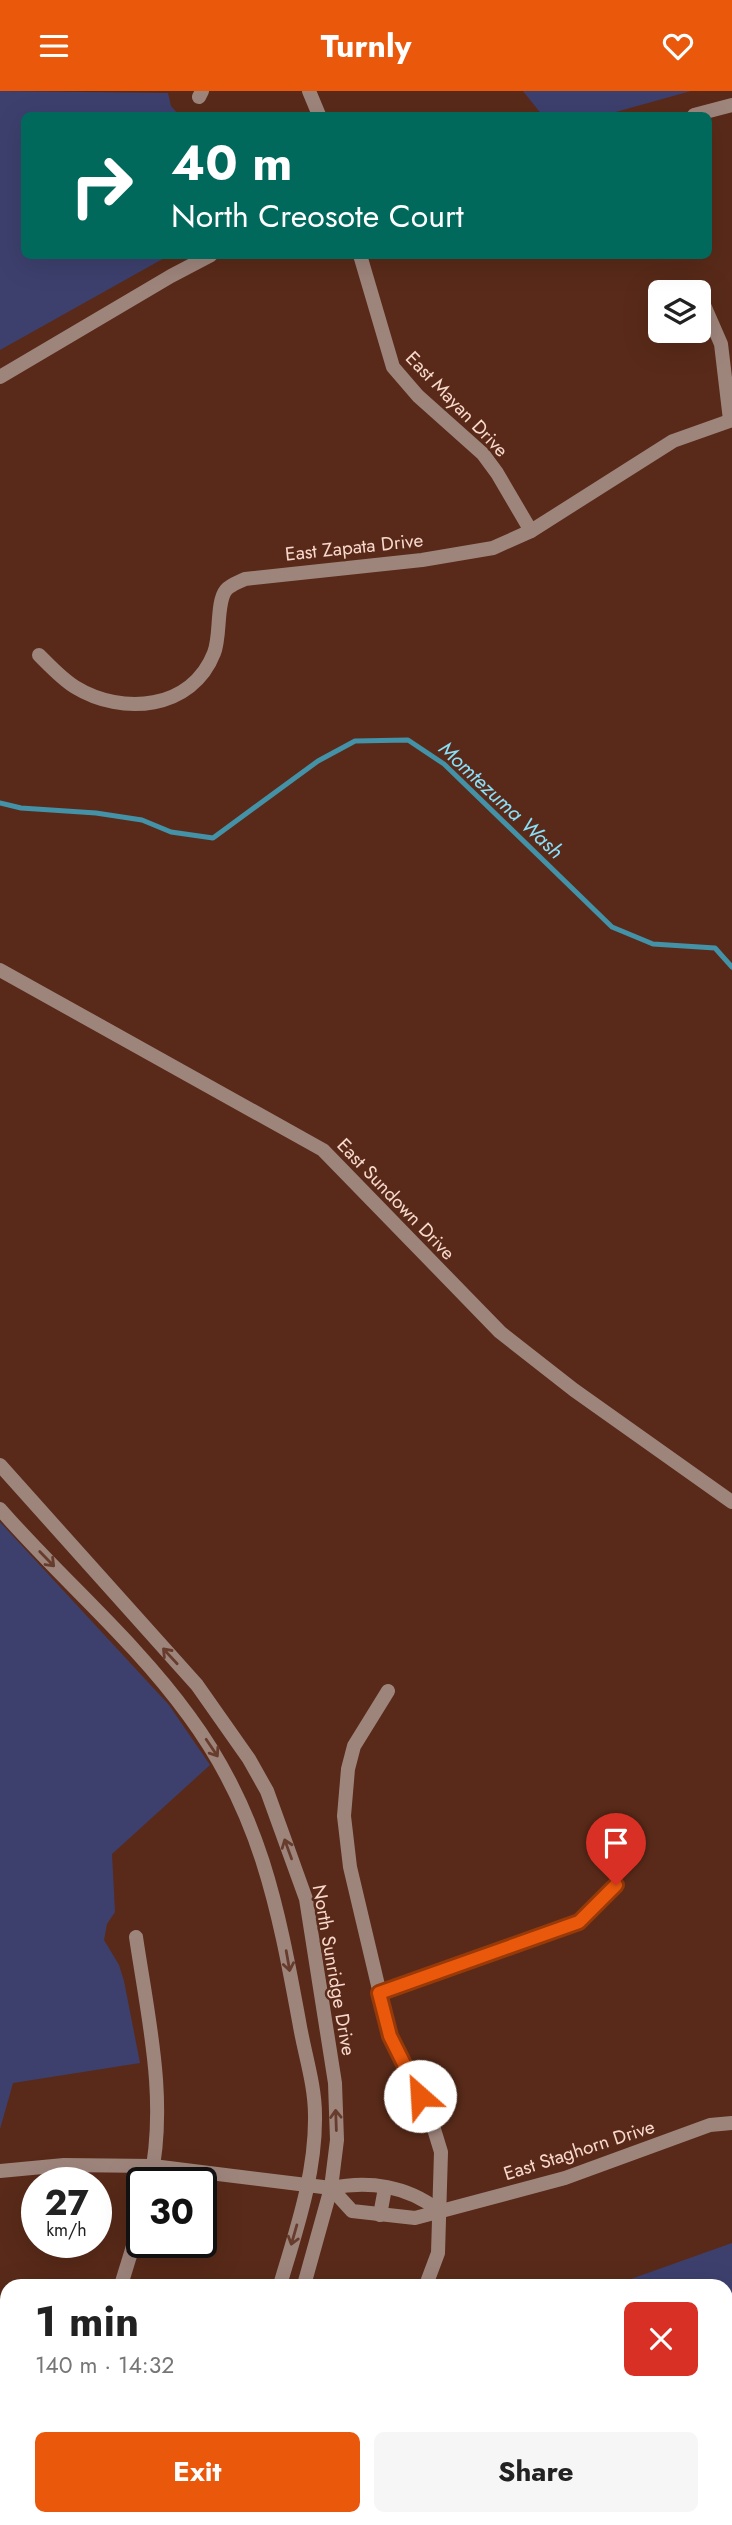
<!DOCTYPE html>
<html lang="en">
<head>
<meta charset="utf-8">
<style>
  :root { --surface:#fff; --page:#f6f6f6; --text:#222; --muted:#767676; --accent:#ea580c }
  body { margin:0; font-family:Jost,sans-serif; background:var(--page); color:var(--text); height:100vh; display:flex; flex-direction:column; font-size:26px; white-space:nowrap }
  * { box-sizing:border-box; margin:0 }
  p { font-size:23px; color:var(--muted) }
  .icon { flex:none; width:38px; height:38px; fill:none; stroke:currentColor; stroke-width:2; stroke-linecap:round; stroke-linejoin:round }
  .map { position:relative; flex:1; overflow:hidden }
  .panel { position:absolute; left:0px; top:2188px; width:733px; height:247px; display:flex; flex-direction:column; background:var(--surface); border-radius:21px 21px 0 0; box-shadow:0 7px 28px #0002 }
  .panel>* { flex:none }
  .top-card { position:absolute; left:21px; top:21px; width:691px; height:147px; border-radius:10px; box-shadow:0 7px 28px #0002; background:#00695c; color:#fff; overflow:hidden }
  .buttons { position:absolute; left:648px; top:189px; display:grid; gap:14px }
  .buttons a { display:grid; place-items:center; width:63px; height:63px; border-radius:10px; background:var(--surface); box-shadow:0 7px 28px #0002; font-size:35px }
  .speed { position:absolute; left:21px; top:2076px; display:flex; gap:14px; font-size:35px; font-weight:700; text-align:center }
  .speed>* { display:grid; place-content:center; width:91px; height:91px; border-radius:50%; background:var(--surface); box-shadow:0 7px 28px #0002; line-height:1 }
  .speed small { font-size:18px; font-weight:400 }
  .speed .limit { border:4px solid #111; border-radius:10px; background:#fff; color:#111 }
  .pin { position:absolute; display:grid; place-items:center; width:60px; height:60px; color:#fff; margin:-72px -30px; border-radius:50% 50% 50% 0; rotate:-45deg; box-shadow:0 0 7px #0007 }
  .pin .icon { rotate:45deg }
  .me { position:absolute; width:77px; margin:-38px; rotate:334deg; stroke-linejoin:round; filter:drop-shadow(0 0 5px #0008) }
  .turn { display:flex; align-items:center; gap:24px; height:147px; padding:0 35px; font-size:32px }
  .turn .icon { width:91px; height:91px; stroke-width:2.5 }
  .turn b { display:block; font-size:49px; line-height:60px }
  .round { display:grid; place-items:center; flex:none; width:74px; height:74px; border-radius:10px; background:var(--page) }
  .head { display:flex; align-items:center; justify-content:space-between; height:119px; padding:0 35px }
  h1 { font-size:42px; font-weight:700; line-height:52px }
  .cta { display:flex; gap:14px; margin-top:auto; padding:14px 35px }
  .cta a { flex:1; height:80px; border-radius:10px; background:var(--accent); color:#fff; font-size:28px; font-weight:700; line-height:80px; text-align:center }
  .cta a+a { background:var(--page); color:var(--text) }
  header { display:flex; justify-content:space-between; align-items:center; height:91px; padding:0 35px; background:var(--accent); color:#fff; font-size:32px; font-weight:700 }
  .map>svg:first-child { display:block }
</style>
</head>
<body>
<header><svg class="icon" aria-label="menu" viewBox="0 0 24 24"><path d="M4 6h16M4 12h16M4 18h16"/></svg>Turnly<svg class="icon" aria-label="heart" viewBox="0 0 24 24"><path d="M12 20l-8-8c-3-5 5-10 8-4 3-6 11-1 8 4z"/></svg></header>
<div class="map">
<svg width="732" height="2434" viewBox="0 0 732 2434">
  <rect width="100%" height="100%" fill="#592a19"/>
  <g fill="#3d406d">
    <path d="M0,0L168,2L171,15L179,24H24V164L168,165L0,259Z"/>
    <path d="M523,0H691L605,24H542Z"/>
    <path d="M0,1431L169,1614L210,1674L112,1763L115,1821L107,1833L104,1849L119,1874L124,1890L140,1972L13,1992L0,2038Z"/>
    <path d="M732,2152V2434H469V2427H726V2194H614Z"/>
  </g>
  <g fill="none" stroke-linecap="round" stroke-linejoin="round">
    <path stroke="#4392a8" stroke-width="5" d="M0,712L21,717L96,722L142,729L171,741L213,747L318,670L355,650L408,649L444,673L612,836L653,853L715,857L732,876"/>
    <g stroke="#9e857c" stroke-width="14">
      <path d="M309,0L319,24"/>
      <path d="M199,6L202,0"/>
      <path d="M360,164L393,276L418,305L483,363L497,382L531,440"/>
      <path d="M697,198L721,253L730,329"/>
      <path d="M39,564C50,575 62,588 75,596C122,625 192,619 214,562C221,545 216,511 226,499C230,494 239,491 245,488L422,469L493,457L531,440L673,350L732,329"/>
      <path d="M0,879L323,1059L500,1241L574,1299L732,1411"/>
      <path d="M388,1600L354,1655L348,1678L344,1725L350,1776L390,1945L430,2025L441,2061L438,2162L426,2194"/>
      <path d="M136,1846C148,1927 168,2010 150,2091"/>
      <path d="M379,1902L578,1831L616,1794"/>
      <path d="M0,2080L64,2074L153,2075L331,2097C369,2089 407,2095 438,2119"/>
      <path d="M331,2097L352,2120L415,2127L565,2087L710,2034L732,2032"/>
      <path d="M380,2124L385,2097"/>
      <path d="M121,2194L142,2126"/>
      <path d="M63,2427L64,2434"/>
    </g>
    <g stroke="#9e857c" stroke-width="14">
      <path d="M694,24L732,14"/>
      <path d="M0,286L171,185L211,164"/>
      <path d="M0,1374L197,1594L249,1668L267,1700L284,1747L306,1808L335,1992L337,2049L331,2097L304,2194"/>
      <path d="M0,1418C61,1488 134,1549 189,1625C260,1721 278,1816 299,1930C304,1961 315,1993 315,2024C316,2082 296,2140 280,2194"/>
      <path d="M253,2427V2434"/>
      <path d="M222,2434V2427"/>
    </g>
  </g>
  <defs><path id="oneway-shaft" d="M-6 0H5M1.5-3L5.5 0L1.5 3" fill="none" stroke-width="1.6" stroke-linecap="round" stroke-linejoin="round" transform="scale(1.75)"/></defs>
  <g stroke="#673c2d">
    <use href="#oneway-shaft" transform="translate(47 1468) rotate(46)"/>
    <use href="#oneway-shaft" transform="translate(170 1565) rotate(-133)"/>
    <use href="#oneway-shaft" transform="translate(212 1657) rotate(56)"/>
    <use href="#oneway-shaft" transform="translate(288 1758) rotate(-110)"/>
    <use href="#oneway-shaft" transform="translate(288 1870) rotate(80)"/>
    <use href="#oneway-shaft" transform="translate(336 2029) rotate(-92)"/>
    <use href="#oneway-shaft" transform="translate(294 2144) rotate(106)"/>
  </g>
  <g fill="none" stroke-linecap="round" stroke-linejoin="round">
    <defs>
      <path id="route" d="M420,2005L390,1945L379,1902L579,1831L616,1794"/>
    </defs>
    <use href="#route" stroke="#983908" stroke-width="18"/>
    <use href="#route" stroke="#ea580c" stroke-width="12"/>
  </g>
  <g text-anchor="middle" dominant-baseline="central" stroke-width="5" stroke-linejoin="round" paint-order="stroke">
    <g font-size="19" fill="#f8d9ce" stroke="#592a19">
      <text transform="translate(457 313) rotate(46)">East Mayan Drive</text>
      <text transform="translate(354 456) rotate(-6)">East Zapata Drive</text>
      <text transform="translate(396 1108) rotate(46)">East Sundown Drive</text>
      <text transform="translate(334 1879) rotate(80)">North Sunridge Drive</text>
      <text transform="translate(579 2059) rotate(-18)">East Staghorn Drive</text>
    </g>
    <g font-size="21" font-style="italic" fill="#89e0fa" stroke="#592a19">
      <text transform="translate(501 709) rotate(43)">Momtezuma Wash</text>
    </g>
  </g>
</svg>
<div class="buttons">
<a><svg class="icon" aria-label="layers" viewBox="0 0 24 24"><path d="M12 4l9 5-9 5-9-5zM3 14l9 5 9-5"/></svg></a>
</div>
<div class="speed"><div>27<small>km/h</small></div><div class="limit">30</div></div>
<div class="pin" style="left:616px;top:1794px;background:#d93025"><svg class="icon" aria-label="arrive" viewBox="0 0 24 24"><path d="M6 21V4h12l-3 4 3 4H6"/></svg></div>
<svg class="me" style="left:420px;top:2005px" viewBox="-20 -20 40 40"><circle r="19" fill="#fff"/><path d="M0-13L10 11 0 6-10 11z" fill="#ea580c"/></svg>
<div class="top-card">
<div class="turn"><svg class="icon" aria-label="right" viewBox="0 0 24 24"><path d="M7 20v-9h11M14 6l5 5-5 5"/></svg><div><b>40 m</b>North Creosote Court</div></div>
</div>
<section class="panel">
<div class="head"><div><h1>1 min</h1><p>140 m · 14:32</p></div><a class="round" style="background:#d93025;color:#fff"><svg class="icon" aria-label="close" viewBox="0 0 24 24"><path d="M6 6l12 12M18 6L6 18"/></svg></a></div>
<div class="cta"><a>Exit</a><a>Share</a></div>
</section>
</div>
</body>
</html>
